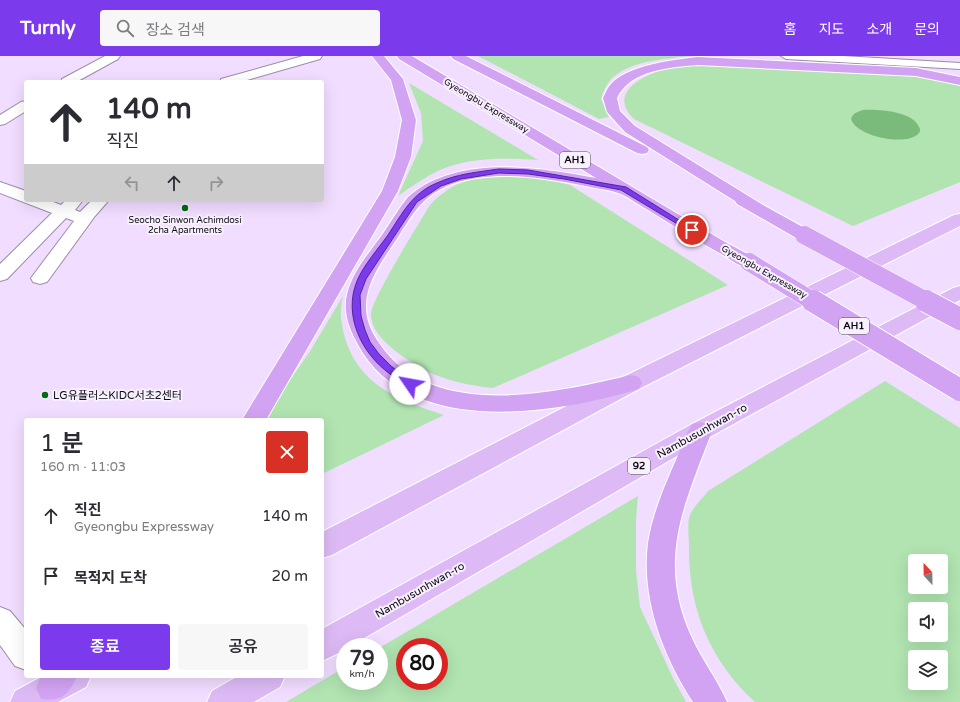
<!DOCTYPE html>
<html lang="ko">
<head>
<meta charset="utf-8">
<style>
  :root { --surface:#fff; --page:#f7f7f7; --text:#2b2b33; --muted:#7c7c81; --accent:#7c3aed }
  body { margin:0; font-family:"Varela Round","Noto Sans KR",sans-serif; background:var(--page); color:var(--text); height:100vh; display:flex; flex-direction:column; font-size:15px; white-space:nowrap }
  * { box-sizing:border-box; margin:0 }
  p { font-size:13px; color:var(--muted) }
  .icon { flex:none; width:22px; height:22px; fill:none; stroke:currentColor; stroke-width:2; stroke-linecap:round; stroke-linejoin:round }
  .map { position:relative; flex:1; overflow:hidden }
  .details { position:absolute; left:24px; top:362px; width:300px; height:260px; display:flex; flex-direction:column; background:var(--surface); border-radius:4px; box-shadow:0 4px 16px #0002 }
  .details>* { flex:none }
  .banner { position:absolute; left:24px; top:24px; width:300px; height:122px; border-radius:4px; box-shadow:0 4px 16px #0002; background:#fff; color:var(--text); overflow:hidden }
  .needle { width:26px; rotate:338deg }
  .fabs { position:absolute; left:908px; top:498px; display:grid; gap:8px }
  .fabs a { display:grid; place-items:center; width:40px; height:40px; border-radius:4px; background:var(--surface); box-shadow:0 4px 16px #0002; font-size:20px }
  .speed { position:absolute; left:336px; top:582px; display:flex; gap:8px; font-size:20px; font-weight:700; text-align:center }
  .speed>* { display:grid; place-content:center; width:52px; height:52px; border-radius:50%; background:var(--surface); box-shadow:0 4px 16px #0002; line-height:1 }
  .speed small { font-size:10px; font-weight:400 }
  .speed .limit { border:6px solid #d22; background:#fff; color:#111 }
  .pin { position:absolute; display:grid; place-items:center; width:34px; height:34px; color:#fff; margin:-17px; border:2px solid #fff; border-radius:50%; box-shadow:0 1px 4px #0007 }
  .me { position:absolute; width:44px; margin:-22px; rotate:303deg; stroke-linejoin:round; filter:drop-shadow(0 0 3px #0008) }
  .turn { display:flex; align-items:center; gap:14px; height:84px; padding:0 16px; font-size:18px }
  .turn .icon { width:52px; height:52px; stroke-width:2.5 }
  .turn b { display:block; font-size:28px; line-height:34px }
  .lanes { display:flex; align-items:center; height:38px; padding:0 16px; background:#0003; justify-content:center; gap:20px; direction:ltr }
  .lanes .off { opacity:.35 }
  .round { display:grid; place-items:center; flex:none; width:42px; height:42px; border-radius:4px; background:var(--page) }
  .headline { display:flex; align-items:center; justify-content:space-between; height:68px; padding:0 16px }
  h1 { font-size:24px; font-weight:600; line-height:30px }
  .action { display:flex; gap:8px; margin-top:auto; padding:8px 16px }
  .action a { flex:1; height:46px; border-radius:4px; background:var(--accent); color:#fff; font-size:16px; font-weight:600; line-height:46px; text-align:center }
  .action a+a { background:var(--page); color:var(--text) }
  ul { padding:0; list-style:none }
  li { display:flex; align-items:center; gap:12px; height:60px; padding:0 16px }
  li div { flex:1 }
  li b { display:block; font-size:15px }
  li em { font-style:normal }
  header { display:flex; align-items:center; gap:24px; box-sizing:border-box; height:56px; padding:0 20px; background:var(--accent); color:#fff }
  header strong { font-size:19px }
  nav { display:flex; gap:22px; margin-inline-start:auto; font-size:14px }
  .search { width:280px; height:36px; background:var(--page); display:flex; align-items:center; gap:10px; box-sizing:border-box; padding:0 14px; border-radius:4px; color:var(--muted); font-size:15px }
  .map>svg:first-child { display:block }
</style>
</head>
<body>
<header>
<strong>Turnly</strong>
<div class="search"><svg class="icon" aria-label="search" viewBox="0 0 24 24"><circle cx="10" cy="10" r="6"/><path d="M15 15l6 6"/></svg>장소 검색</div>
<nav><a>홈</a><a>지도</a><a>소개</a><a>문의</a></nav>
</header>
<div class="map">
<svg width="960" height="646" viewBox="0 0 960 646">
  <rect width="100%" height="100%" fill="#f1ddff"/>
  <g fill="#b1e4b1" fill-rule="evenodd">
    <path d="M478,0H692C666,3 631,4 611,23C606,29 603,36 601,43L609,61L599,63Z"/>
    <path d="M706,8L932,21L960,28V126L853,170L634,63C605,35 648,17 672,11C682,9 695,9 706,8Z"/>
    <path d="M409,27L538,104C506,102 470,101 440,114C425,121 412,130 398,140L423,85L421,57Z"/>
    <path d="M507,120L541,122L570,129L728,229L493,332C473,330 452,326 433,318C414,309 371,284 371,259C370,245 420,166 430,149C454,124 473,121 507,120Z"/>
    <path d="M343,240C339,256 341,266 345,282C359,330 401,345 444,359L322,418V364H262L309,297Z"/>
    <path d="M885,325L960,372V646H755C709,604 688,551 689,489C689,482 687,465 690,459C693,451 703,442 708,435ZM915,505H941V531H915ZM915,553H941V579H915ZM915,601H941V627H915Z"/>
    <path d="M638,440L636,463V514L640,551L673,622L686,646H286L345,611V625H379V592ZM405,591H439V625H405Z"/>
  </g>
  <path fill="#7aba7b" d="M863,54C877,53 913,55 919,71C921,74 920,77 917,79C903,90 856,80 851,63C853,57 857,56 863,54Z"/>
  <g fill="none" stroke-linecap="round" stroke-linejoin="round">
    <defs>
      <path id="service" d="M781,0H843L960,7V13L786,3Z"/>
      <g id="minor">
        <path d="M105,0H120L118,3L76,26H61L62,23Z"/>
        <path d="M303,0H322L320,3L240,26H220L221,23Z"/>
        <path d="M26,45V55L5,68L0,69V59L21,46Z"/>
        <path d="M0,126L26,135V144H48L61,149L66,144H83L75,154L80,156L92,144H109L95,160L47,226L40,228L33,226L31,222L74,165L66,162L7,223L0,225V208L52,157L0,137Z"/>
        <path d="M0,551L10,555L26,574V614L15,610L0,589Z"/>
      </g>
      <g id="primary">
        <path d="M960,158V170L639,333L332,499L322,502V476L623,321L954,159Z"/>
        <path d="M960,230V244L708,382L349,591H345V594L322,605V573L692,368L953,232Z"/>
        <path d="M43,620H91L86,631L58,646H10L15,635Z"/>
        <path d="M238,620H285L280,631L254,646H207L212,635Z"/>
      </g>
      <g id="trunk">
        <path d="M372,0H384L403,23L416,64L411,101L398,135L266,364H242L382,135L395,101L402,64L391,24Z"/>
        <path d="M397,0H412L725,186L755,202L758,206L755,210C753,211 750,211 748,211C739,211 730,203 723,199C697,185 673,169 648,154C639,149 630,142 621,138C611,134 599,133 590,131C546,122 495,113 452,128C417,141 410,165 390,193C369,224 354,252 379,287C432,366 554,337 631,319L639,321L642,327L639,333C559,357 417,381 363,297C352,279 342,260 347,238C353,214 371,195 384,176C392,164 399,152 408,141C456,98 538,111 596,122L399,3Z"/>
        <path d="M451,0H466L647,91L649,94L647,97L642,98L637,97L453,3Z"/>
        <path d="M698,1L916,12L960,21V29L916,20L698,9C671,11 630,14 617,42L620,55L635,70L763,149L810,175L813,179L810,183L804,184L798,183L737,148L735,145L625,76L607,56L603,42C605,38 607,32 611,28C628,9 673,4 698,1Z"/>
        <path d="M700,366L708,368L712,375C685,447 656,503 691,580C701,603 717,623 727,646H693C663,600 641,542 648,487C654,448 674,411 688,375L692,368Z"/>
        <path d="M41,620H77C69,638 62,646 41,643L36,632Z"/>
      </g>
    </defs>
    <use href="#service" stroke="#9d8baa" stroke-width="2"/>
    <use href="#minor" stroke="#9d8baa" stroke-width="2"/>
    <use href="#primary" stroke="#fff" stroke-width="2"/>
    <use href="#trunk" stroke="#fff" stroke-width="2"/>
    <use href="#service" fill="#fff" fill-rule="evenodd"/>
    <use href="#minor" fill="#fff" fill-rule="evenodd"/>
    <use href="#primary" fill="#ddbaf5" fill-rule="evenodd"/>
    <use href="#trunk" fill="#d2a3f2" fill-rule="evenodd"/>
    <defs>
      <g id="trunk-bridge-far1">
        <path d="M804,179L928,246"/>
        <path d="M749,206L814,246"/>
      </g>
      <g id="trunk-bridge">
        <path d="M813,245L960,334"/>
        <path d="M926,245L960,263"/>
      </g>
    </defs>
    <use href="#trunk-bridge-far1" stroke="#fff" stroke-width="19" stroke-linecap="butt"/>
    <use href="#trunk-bridge" stroke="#fff" stroke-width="24" stroke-linecap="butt"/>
    <use href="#trunk-bridge-far1" stroke="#d2a3f2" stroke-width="18"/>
    <use href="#trunk-bridge" stroke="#d2a3f2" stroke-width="22"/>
  </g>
  <path fill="#7c3aed" stroke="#51269a" d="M499,113L528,114L626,131L695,174L694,175H689L621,134L564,123L528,118L499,117L461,123L441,130L417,146L366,223L360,239L361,260L365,274L370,286L379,298L391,310L414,328L413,330C405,332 396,322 390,318C361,297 343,259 357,225C363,210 378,193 388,179C402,158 412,137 437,127C456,118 478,116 499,113Z"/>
  <g fill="#006916" stroke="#f7f0fd" stroke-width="1.5">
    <circle cx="185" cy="152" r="4"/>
    <circle cx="45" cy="339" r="4"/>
  </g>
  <g text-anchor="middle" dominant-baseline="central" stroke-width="4" stroke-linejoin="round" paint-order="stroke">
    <g font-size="9" fill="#0f0813" stroke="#f7f0fd">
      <text transform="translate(486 50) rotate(31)">Gyeongbu Expressway</text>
      <text transform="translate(764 216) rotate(30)">Gyeongbu Expressway</text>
    </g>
    <g font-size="9" fill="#0f0813" stroke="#f7f0fd">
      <text x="185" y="164">Seocho Sinwon Achimdosi<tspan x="185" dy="10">2cha Apartments</tspan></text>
    </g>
    <g fill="#f7f0fd" stroke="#554e59" stroke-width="1">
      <rect x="560" y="96" width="30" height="16" rx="3"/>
      <rect x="839" y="262" width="30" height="16" rx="3"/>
      <rect x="628" y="402" width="22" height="16" rx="3"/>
    </g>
    <g font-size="10" font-weight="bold" fill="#0f0813">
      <text x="575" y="104">AH1</text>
      <text x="854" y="270">AH1</text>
      <text x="639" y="410">92</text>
    </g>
    <g font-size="11" fill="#0f0813" stroke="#f7f0fd" text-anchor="start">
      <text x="53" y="339">LG유플러스KIDC서초2센터</text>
    </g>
    <g font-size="11" fill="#0f0813" stroke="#f7f0fd">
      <text transform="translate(702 375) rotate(-29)">Nambusunhwan-ro</text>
      <text transform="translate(420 534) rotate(-30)">Nambusunhwan-ro</text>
    </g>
  </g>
</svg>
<div class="fabs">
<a><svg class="needle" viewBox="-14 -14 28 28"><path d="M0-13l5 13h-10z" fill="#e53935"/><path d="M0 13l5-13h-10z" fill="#7c7c81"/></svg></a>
<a><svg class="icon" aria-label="sound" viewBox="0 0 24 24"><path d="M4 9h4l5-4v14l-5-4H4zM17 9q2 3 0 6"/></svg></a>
<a><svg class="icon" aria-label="layers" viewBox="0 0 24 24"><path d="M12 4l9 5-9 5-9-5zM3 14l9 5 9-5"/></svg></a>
</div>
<div class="speed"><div>79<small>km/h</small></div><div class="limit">80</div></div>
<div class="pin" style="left:692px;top:174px;background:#d93025"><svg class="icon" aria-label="arrive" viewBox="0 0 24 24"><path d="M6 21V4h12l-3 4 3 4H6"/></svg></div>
<svg class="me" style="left:410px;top:328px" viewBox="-20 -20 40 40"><circle r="19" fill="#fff"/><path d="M0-13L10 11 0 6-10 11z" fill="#7c3aed"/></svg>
<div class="banner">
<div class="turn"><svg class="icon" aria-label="ahead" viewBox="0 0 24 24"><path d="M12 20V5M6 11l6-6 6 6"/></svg><div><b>140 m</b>직진</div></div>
<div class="lanes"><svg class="icon off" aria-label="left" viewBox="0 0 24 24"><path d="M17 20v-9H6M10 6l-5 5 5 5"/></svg><svg class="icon" aria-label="ahead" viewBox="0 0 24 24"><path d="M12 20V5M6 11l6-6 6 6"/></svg><svg class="icon off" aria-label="right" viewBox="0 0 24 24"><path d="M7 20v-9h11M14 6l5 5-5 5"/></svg></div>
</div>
<section class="details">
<div class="headline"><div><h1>1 분</h1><p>160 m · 11:03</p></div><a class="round" style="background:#d93025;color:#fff"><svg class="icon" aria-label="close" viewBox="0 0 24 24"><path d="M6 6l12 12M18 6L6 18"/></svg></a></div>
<ul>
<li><svg class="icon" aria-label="ahead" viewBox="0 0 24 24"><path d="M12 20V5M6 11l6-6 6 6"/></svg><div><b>직진</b><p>Gyeongbu Expressway</p></div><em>140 m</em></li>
<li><svg class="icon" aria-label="arrive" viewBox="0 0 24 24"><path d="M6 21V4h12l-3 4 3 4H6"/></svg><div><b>목적지 도착</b></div><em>20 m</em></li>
</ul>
<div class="action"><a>종료</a><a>공유</a></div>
</section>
</div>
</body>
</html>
